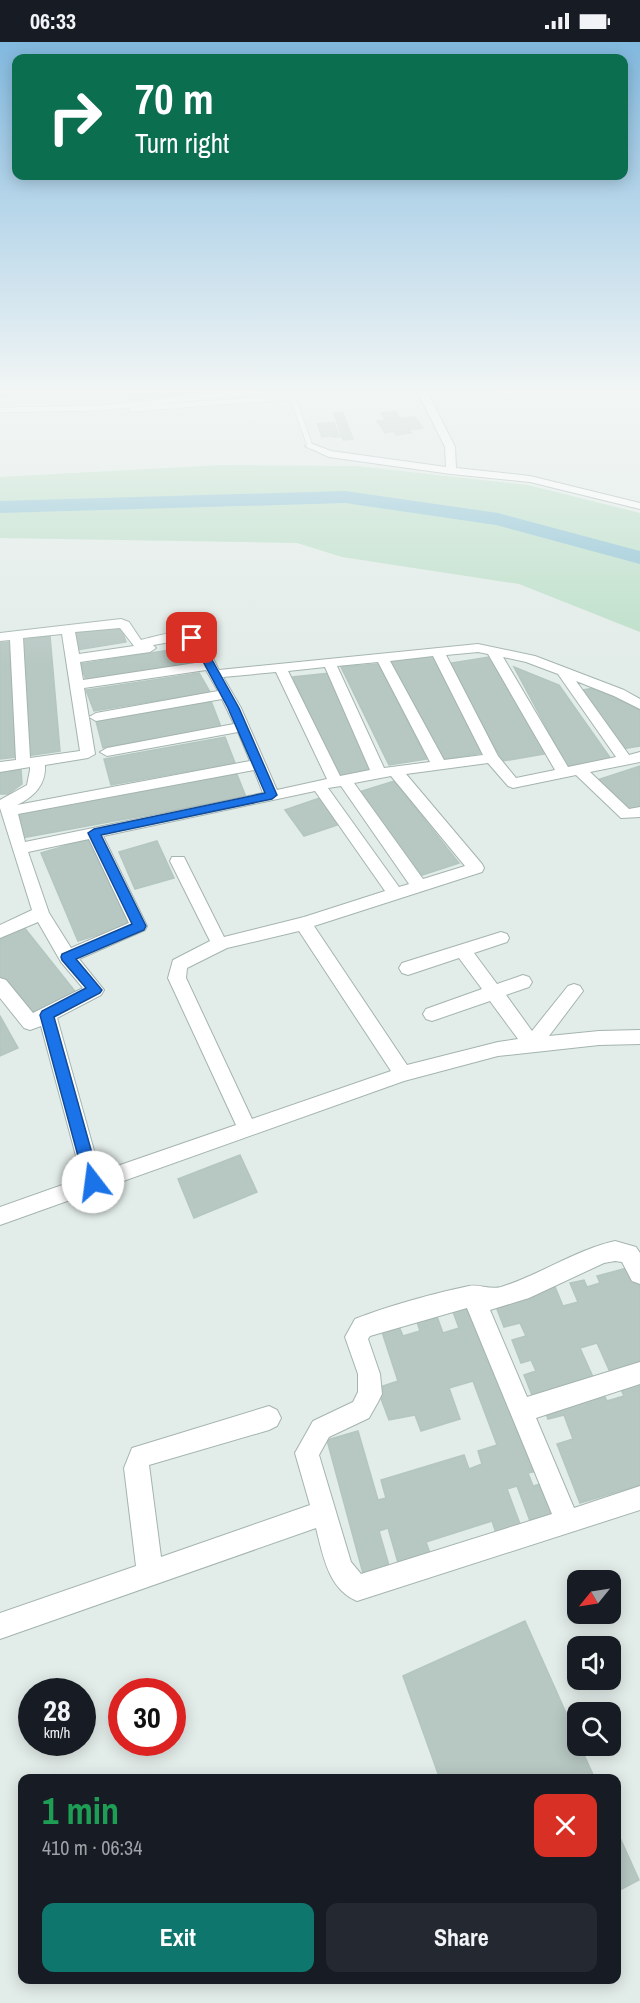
<!DOCTYPE html>
<html lang="en">
<head>
<meta charset="utf-8">
<style>
  :root { --surface:#171b24; --page:#242831; --text:#f1f3f6; --muted:#9ea1a6; --accent:#0f766e }
  body { margin:0; font-family:"Archivo Narrow",sans-serif; background:var(--page); color:var(--text); height:100vh; display:flex; flex-direction:column; font-size:22px; white-space:nowrap }
  * { box-sizing:border-box; margin:0 }
  p { font-size:20px; color:var(--muted) }
  .icon { flex:none; width:33px; height:33px; fill:none; stroke:currentColor; stroke-width:2; stroke-linecap:round; stroke-linejoin:round }
  .map { position:relative; flex:1; overflow:hidden }
  .side { position:absolute; left:18px; top:1732px; width:603px; height:210px; display:flex; flex-direction:column; background:var(--surface); border-radius:12px; box-shadow:0 3px 15px #0003 }
  .side>* { flex:none }
  .hud { position:absolute; left:12px; top:12px; width:616px; height:126px; border-radius:12px; box-shadow:0 3px 15px #0003; background:#0b6e4f; color:#fff; overflow:hidden }
  .needle { width:39px; rotate:240deg }
  .controls { position:absolute; left:567px; top:1528px; display:grid; gap:12px }
  .controls a { display:grid; place-items:center; width:54px; height:54px; border-radius:12px; background:var(--surface); box-shadow:0 3px 15px #0003; font-size:30px }
  .speed { position:absolute; left:18px; top:1636px; display:flex; gap:12px; font-size:30px; font-weight:700; text-align:center }
  .speed>* { display:grid; place-content:center; width:78px; height:78px; border-radius:50%; background:var(--surface); box-shadow:0 3px 15px #0003; line-height:1 }
  .speed small { font-size:15px; font-weight:400 }
  .speed .limit { border:9px solid #d22; background:#fff; color:#111 }
  .pin { position:absolute; display:grid; place-items:center; width:51px; height:51px; color:#fff; margin:-26px; border-radius:12px; box-shadow:0 3px 9px #0006 }
  .me { position:absolute; width:66px; margin:-33px; rotate:345deg; stroke-linejoin:round; filter:drop-shadow(0 0 4px #0008) }
  .turn { display:flex; align-items:center; gap:21px; height:126px; padding:0 24px; font-size:27px }
  .turn .icon { width:78px; height:78px; stroke-width:2.5 }
  .turn b { display:block; font-size:42px; line-height:51px }
  .round { display:grid; place-items:center; flex:none; width:63px; height:63px; border-radius:12px; background:var(--page) }
  .overview { display:flex; align-items:center; justify-content:space-between; height:102px; padding:0 24px }
  h1 { font-size:36px; font-weight:700; line-height:45px; color:#1e9e55 }
  .button { display:flex; gap:12px; margin-top:auto; padding:12px 24px }
  .button a { flex:1; height:69px; border-radius:12px; background:var(--accent); color:#fff; font-size:24px; font-weight:700; line-height:69px; text-align:center }
  .button a+a { background:var(--page); color:var(--text) }
  .status { display:flex; justify-content:space-between; align-items:center; height:42px; padding:0 30px; background:var(--surface); direction:ltr }
  .status svg { height:16px; fill:currentColor }
  .map>svg:first-child { display:block }
</style>
</head>
<body>
<div class="status"><b>06:33</b><svg viewBox="0 0 49 12"><path d="M0 12V9h3v3zM5 12V6h3v6zM10 12V3h3v9zM15 12V0h3v12zM26 1h20v11H26zM47 4h2v5h-2z"/></svg></div>
<div class="map">
<svg width="640" height="1961" viewBox="0 0 640 1961">
  <rect width="100%" height="100%" fill="#e2ece8"/>
  <path fill="#badec7" d="M222,423L356,424L528,443L640,471V590L519,542L342,515L297,501L0,496V435Z"/>
  <g fill="none" stroke-linecap="round" stroke-linejoin="round">
    <path fill="#89c0d2" fill-rule="evenodd" d="M345,449L498,471L640,509V522L496,483L345,461L0,471V459Z"/>
  </g>
  <g fill="#b7c7c2" stroke="#b4c6c0" stroke-width="1.5">
    <path d="M0,349H55V350L0,355Z"/>
    <path d="M129,349H211V350L131,357Z"/>
    <path d="M396,369L400,376L415,375L423,386L409,388L411,391L396,393L394,389L385,391L377,379L386,378L381,371Z"/>
    <path d="M334,371H343L353,397L343,398Z"/>
    <path d="M325,381L330,394L322,395L317,382Z"/>
    <path d="M327,381H334L340,395H332Z"/>
    <path d="M120,583L126,600L77,608L72,591Z"/>
    <path d="M50,594L60,709L27,714L22,598Z"/>
    <path d="M9,600L16,715L0,717V601Z"/>
    <path d="M182,606L189,622L86,638L80,622Z"/>
    <path d="M433,614L489,710L441,718L389,620Z"/>
    <path d="M489,615L550,711L503,719L445,622Z"/>
    <path d="M378,622L427,717L389,723L341,625Z"/>
    <path d="M514,625L559,643L611,717L567,724Z"/>
    <path d="M199,631L210,650L94,669L86,648Z"/>
    <path d="M330,631L373,728L336,735L293,635Z"/>
    <path d="M594,646L640,668V704L622,707L582,648Z"/>
    <path d="M211,659L221,685L103,706L96,679Z"/>
    <path d="M225,695L235,721L111,743L104,717Z"/>
    <path d="M640,724V764L628,769L597,738Z"/>
    <path d="M21,727L22,742L8,752H0V730Z"/>
    <path d="M236,730L246,755L21,796L17,771Z"/>
    <path d="M394,739L459,821L416,835L356,751Z"/>
    <path d="M320,756L340,782L304,794L285,768Z"/>
    <path d="M88,797L129,883L78,899L41,811Z"/>
    <path d="M157,799L174,836L135,847L119,810Z"/>
    <path d="M23,884L78,953L29,978L0,939V896Z"/>
    <path d="M0,974L18,1006L0,1014Z"/>
    <path d="M240,1113L257,1150L194,1176L178,1137Z"/>
    <path d="M631,1225L640,1244V1321L610,1330L597,1301L580,1306L593,1335L532,1353L524,1333L536,1329L531,1318L521,1321L512,1298L526,1294L520,1281L504,1285L495,1262L555,1245L563,1264L578,1260L570,1241L584,1238L587,1245L600,1241L597,1234Z"/>
    <path d="M466,1265L537,1429L528,1431L533,1444L541,1442L556,1479L533,1487L517,1444L507,1447L523,1490L498,1497L492,1479L426,1500L431,1514L399,1524L388,1486L379,1489L390,1527L364,1535L327,1398L358,1389L378,1458L386,1456L381,1438L464,1413L469,1427L482,1422L478,1409L497,1403L473,1339L449,1346L460,1377L421,1389L415,1373L389,1378L377,1346L398,1339L381,1287L398,1282L403,1294L420,1289L416,1277L436,1272L443,1291L459,1286L452,1267Z"/>
    <path d="M640,1333V1443L580,1461L557,1402L573,1397L564,1373L548,1377L544,1366L601,1347L607,1359L624,1354L617,1339Z"/>
    <path d="M525,1579L578,1698V1704H580L595,1737H440L403,1634Z"/>
    <path d="M616,1787L639,1838L616,1850Z"/>
  </g>
  <g fill="none" stroke-linecap="round" stroke-linejoin="round">
    <defs>
      <g id="service">
        <path d="M291,351L310,404"/>
        <path d="M131,367L292,355"/>
        <path d="M0,368L99,366L264,349"/>
      </g>
      <g id="minor">
        <path d="M417,349H427L455,405L456,426L530,434L640,461V467L530,440L451,432L329,415L305,404L310,401L331,409L446,425L445,405Z"/>
        <path d="M121,577L129,580L141,598C158,594 188,583 202,598C209,606 214,619 219,628L478,602L535,614L624,648L640,657V667L614,654L576,639L629,713L640,710V720L590,730L629,767L640,765V775L621,776L576,733L513,746L508,744L488,721L406,732L482,822L484,826L482,830L314,884L407,1023L498,1000L518,997L490,959L432,979L426,977L423,972L426,967L482,947L459,916L408,933L402,931L399,926L402,921L501,890L507,892L509,896L507,900L474,911L497,942L523,933L529,935L532,940L529,945L506,953L532,989L568,944L574,942L580,944L583,949L549,994L599,989L640,988V1002L599,1003L498,1014L404,1039L0,1183V1165L82,1136L41,984L30,988L24,986L0,956V936L6,938L33,971L83,946L61,920L38,880L0,896V883L32,868L0,766V758L27,743L30,728V725L0,730V720L16,718L10,598L0,599V591ZM120,586L134,604L79,612L75,590ZM62,592L80,709L30,716L23,596ZM177,599L192,602L202,620L83,638L80,620L150,610L156,606L153,603ZM478,610L488,612L555,728L516,736L498,714L446,613ZM433,614L483,713L444,718L390,619ZM503,615L526,620L558,632L616,715L568,725ZM378,620L430,720L384,726L337,624ZM325,625L370,728L340,734L288,629ZM206,628L218,649L96,671L89,675L96,679L222,657L234,682L107,706L100,710L107,714L238,690L250,719L17,763C34,755 46,743 45,723L88,716L95,712L84,646ZM276,630L327,737L277,748L241,666L223,635ZM254,728L263,751L25,800L18,772ZM391,734L465,824L423,837L354,741ZM341,744L409,842L399,845L328,746ZM315,749L385,849L304,875L224,895L184,815H172L170,819L210,899L173,918L168,936L236,1083L100,1130L57,976L101,953L104,948L79,917L145,888L147,884L103,794ZM89,797L129,881L71,906L49,871L28,810ZM299,889L391,1029L252,1077L186,936L187,926L227,906Z"/>
        <path d="M615,1199L636,1205L640,1211V1242L632,1239L622,1220L615,1219L604,1221L529,1256L490,1268L527,1355L640,1320V1342L536,1376L574,1466L640,1444V1468L357,1559C328,1547 323,1513 316,1486L0,1597V1571L136,1524L124,1426L132,1406L269,1364L277,1368L281,1376L277,1384L269,1388L149,1423L161,1515L310,1463L295,1411L313,1379L353,1360L358,1350V1332L345,1295L355,1277C388,1264 435,1251 469,1244C480,1242 489,1248 501,1245C540,1233 575,1208 615,1199ZM467,1266L552,1472L361,1532L351,1520L319,1413L329,1395L369,1376L378,1360L382,1352L380,1332L368,1297L370,1294Z"/>
      </g>
    </defs>
    <use href="#service" stroke="#a4b4b0" stroke-width="6"/>
    <use href="#minor" stroke="#a4b4b0" stroke-width="2"/>
    <use href="#service" stroke="#fff" stroke-width="5"/>
    <use href="#minor" fill="#fff" fill-rule="evenodd"/>
  </g>
  <linearGradient id="sky" x2="0" y2="1"><stop stop-color="#82b9df"/><stop offset="0.56" stop-color="#f2f6f5"/><stop offset="1" stop-color="#f2f6f5" stop-opacity="0"/></linearGradient>
  <rect width="640" height="624" fill="url(#sky)"/>
  <path fill="#1a73e8" stroke="#114b97" stroke-width="1.5" d="M192,593L202,600L239,666L277,753L272,757L101,793L146,884L144,888L76,917L102,948L100,951L54,975L100,1140L98,1145L93,1147L87,1145L85,1140L40,973L42,969L86,946L62,918L61,915L62,912L132,882L88,791L94,787L265,751L228,666L193,601L187,596Z"/>
</svg>
<div class="controls">
<a><svg class="needle" viewBox="-14 -14 28 28"><path d="M0-13l5 13h-10z" fill="#e53935"/><path d="M0 13l5-13h-10z" fill="#9ea1a6"/></svg></a>
<a><svg class="icon" aria-label="sound" viewBox="0 0 24 24"><path d="M4 9h4l5-4v14l-5-4H4zM17 9q2 3 0 6"/></svg></a>
<a><svg class="icon" aria-label="search" viewBox="0 0 24 24"><circle cx="10" cy="10" r="6"/><path d="M15 15l6 6"/></svg></a>
</div>
<div class="speed"><div>28<small>km/h</small></div><div class="limit">30</div></div>
<div class="pin" style="left:192px;top:596px;background:#d93025"><svg class="icon" aria-label="arrive" viewBox="0 0 24 24"><path d="M6 21V4h12l-3 4 3 4H6"/></svg></div>
<svg class="me" style="left:93px;top:1140px" viewBox="-20 -20 40 40"><circle r="19" fill="#fff"/><path d="M0-13L10 11 0 6-10 11z" fill="#1a73e8"/></svg>
<div class="hud">
<div class="turn"><svg class="icon" aria-label="right" viewBox="0 0 24 24"><path d="M7 20v-9h11M14 6l5 5-5 5"/></svg><div><b>70 m</b>Turn right</div></div>
</div>
<section class="side">
<div class="overview"><div><h1>1 min</h1><p>410 m · 06:34</p></div><a class="round" style="background:#d93025;color:#fff"><svg class="icon" aria-label="close" viewBox="0 0 24 24"><path d="M6 6l12 12M18 6L6 18"/></svg></a></div>
<div class="button"><a>Exit</a><a>Share</a></div>
</section>
</div>
</body>
</html>
